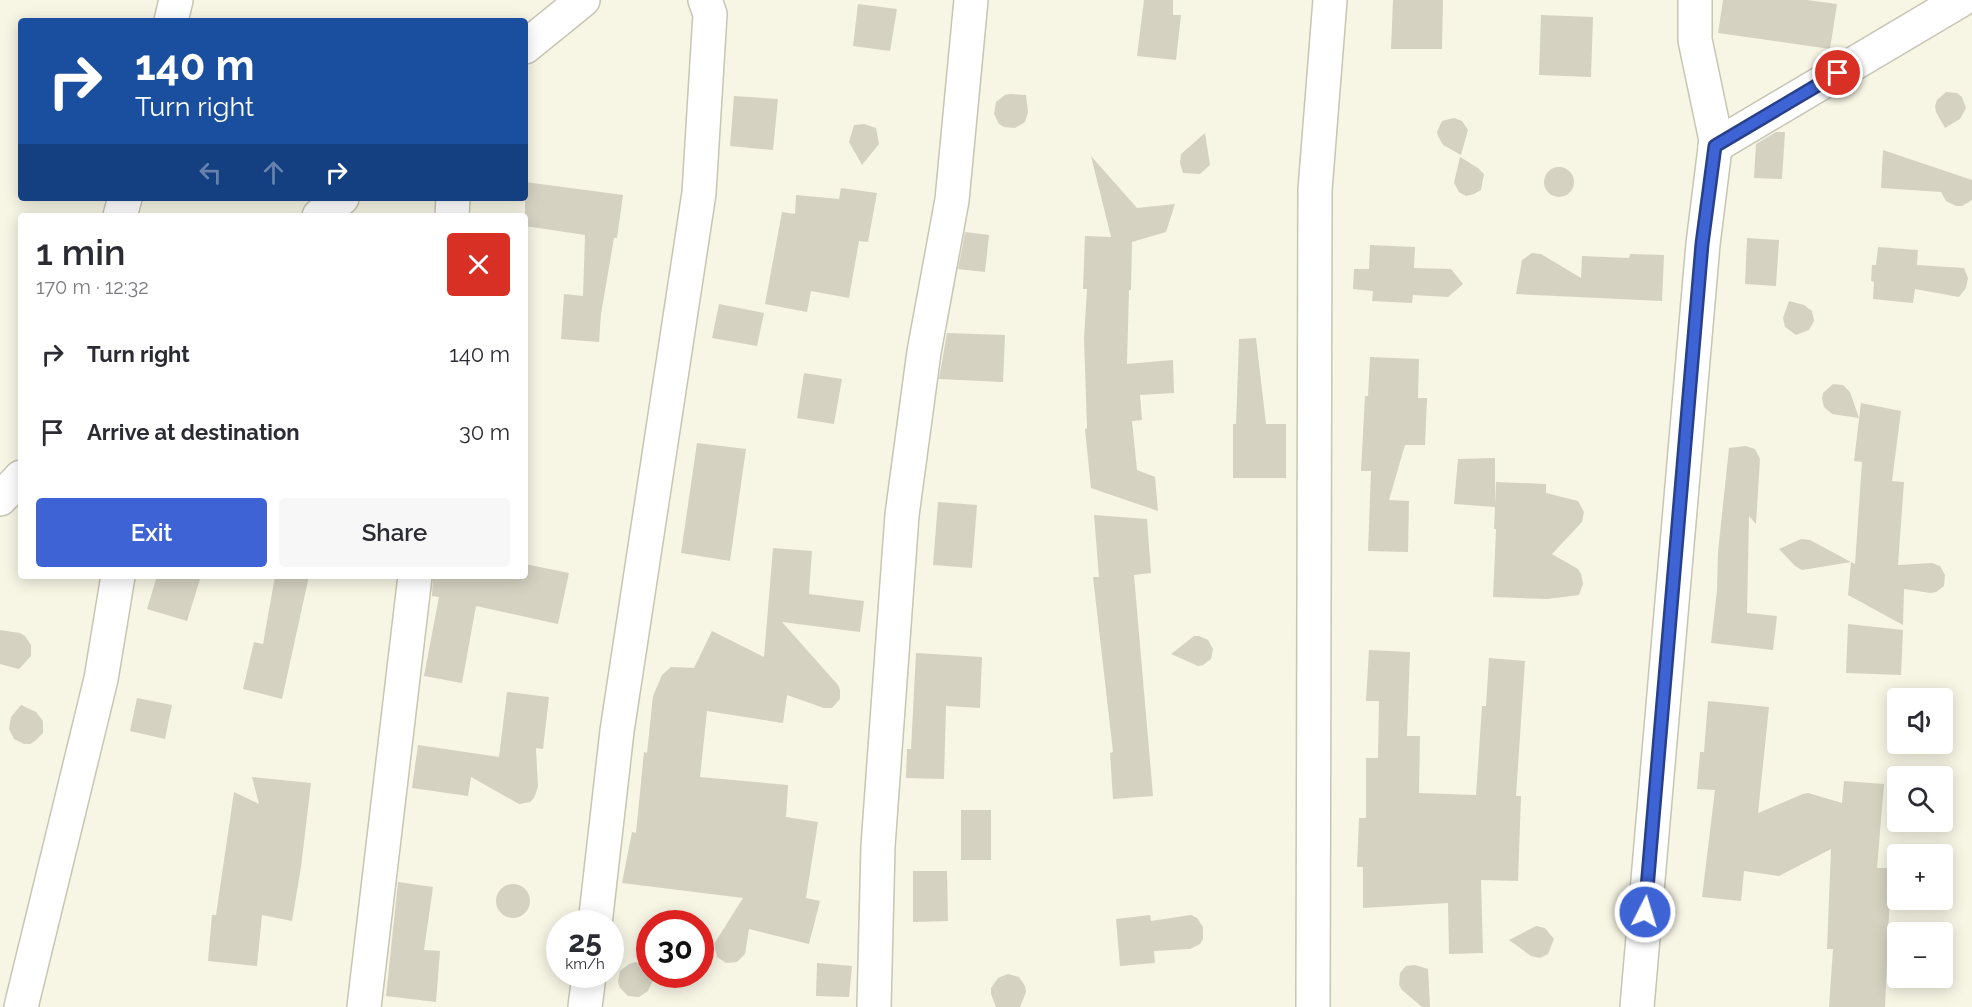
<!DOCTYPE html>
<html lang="en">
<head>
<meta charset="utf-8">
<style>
  :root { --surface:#fff; --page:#f7f7f7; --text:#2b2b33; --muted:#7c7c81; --accent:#3e63d5 }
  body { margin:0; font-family:Raleway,sans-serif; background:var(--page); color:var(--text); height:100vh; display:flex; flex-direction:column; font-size:22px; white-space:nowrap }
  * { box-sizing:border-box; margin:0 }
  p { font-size:20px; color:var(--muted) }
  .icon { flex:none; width:33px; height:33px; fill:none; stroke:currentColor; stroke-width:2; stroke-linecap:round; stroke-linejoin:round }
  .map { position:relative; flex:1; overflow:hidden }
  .panel { position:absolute; left:18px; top:213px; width:510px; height:366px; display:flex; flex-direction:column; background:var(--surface); border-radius:6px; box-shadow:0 3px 15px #0003 }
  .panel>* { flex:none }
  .guide { position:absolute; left:18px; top:18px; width:510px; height:183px; border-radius:6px; box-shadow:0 3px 15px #0003; background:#1a4fa0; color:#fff; overflow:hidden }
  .controls { position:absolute; left:1887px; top:688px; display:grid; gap:12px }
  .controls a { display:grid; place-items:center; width:66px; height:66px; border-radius:6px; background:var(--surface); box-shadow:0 3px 15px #0003; font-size:30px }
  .speed { position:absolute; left:546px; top:910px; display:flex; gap:12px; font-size:30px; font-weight:700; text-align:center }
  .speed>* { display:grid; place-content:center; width:78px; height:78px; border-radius:50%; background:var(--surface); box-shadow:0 3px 15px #0003; line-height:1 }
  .speed small { font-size:15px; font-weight:400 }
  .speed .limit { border:9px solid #d22; background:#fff; color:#111 }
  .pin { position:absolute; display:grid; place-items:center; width:51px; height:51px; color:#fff; margin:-26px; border:3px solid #fff; border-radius:50%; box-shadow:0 2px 6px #0007 }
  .me { position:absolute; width:66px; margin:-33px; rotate:5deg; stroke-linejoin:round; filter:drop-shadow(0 0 4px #0008) }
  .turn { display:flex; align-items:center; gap:21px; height:126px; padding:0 18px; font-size:27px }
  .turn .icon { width:78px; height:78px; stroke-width:2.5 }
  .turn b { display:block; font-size:42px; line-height:51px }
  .lanes { display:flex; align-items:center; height:57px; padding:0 18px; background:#0003; justify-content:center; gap:30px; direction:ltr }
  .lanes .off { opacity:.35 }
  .round { display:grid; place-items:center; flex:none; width:63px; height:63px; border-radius:6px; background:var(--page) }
  .summary { display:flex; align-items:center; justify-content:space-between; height:102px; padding:0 18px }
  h1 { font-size:36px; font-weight:600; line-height:45px }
  .primary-button { display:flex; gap:12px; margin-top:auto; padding:12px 18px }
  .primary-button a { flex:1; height:69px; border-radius:6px; background:var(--accent); color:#fff; font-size:24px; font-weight:600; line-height:69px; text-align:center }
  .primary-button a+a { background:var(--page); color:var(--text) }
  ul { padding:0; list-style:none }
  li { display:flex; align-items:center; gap:18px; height:78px; padding:0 18px }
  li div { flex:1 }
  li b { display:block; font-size:22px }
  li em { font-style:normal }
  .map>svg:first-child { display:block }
</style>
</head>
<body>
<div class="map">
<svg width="1972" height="1007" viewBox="0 0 1972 1007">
  <rect width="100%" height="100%" fill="#f7f5e4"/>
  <g fill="#d5d2c2">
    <path d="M1144,0H1173V15H1181L1176,60L1137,56Z"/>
    <path d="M1393,0H1443L1442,49H1391Z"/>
    <path d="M1723,0H1807L1837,4L1830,49L1718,33Z"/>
    <path d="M858,4L897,9L890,51L853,46Z"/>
    <path d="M1541,15L1593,17L1591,77L1539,75Z"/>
    <path d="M1946,92L1957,93L1962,97L1966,108L1960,119L1945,128L1936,112L1935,106L1937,100Z"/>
    <path d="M1010,94L1026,95L1028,112L1025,122L1015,128L1004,127L999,124L994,114L996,102L1005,95Z"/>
    <path d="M734,96L778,99L773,150L730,146Z"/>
    <path d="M1454,118L1462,121L1468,130L1461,155L1443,145L1438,136L1437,132L1442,121Z"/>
    <path d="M864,124L876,128L879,144L862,165L849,142L854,125Z"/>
    <path d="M1776,132H1785L1782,179L1754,178L1756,144Z"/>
    <path d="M1205,133L1210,165L1200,174L1183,173L1180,163L1181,154Z"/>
    <path d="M1883,150L1972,180V200L1962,206H1956L1946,201L1941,192L1881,188Z"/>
    <path d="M1091,156L1137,208L1175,204L1166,232L1132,242L1131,290H1129L1127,364L1173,360L1174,393L1140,395L1142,420L1132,421L1137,470L1155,477L1158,511L1091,488L1085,429L1087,428L1084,338L1087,289H1083L1085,236L1111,237Z"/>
    <path d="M1460,157L1478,168L1484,174L1481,190L1474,194L1466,196L1459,192L1454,183Z"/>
    <circle cx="1559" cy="182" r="15"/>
    <path d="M525,182L623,195L617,238H614L601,314L599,342L561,339L564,294L583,296L585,235L525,226Z"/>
    <path d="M841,188L877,193L868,242L859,241L849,298L811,291L807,312L765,304L782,212L795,214L796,195L839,199Z"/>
    <path d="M965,232L989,235L985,272L958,269Z"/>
    <path d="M1747,238L1779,240L1776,286L1745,284Z"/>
    <path d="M1370,245L1415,247L1414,268L1451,269L1463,284L1448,297L1413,295L1412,303L1372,301L1373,291L1353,289L1354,269H1369Z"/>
    <path d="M1878,247L1918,250L1917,265L1964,268L1968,278L1966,288L1959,297L1915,289L1913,303L1873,299L1874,282L1871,281L1872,265H1876Z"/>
    <path d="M1532,253L1541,254L1581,278L1582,256L1629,258L1630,254L1664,255L1662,301L1516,294L1522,260Z"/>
    <path d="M1789,301L1804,305L1812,311L1814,321L1809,330L1796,335L1785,327L1783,318Z"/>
    <path d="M719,304L764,313L757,346L712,338Z"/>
    <path d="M947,333L1005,335L1003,382L939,379Z"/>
    <path d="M1256,338L1266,424H1286V478H1233V424H1236L1239,339Z"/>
    <path d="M1370,357L1419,359L1418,398H1427L1425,445H1405L1389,500L1409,501L1408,552L1368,551L1371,471H1361L1365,396H1368Z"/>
    <path d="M804,373L842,379L834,424L797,418Z"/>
    <path d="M1833,384L1843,385L1850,392L1859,418L1832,414L1824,407L1822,398L1823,393Z"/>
    <path d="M1861,403L1901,411L1892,481L1904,482L1898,565L1932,563L1940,566L1945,575L1944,586L1936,592L1930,593L1904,589L1903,625L1848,595L1851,562L1855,564L1862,462L1854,461Z"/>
    <path d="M697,443L746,449L730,561L681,553Z"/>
    <path d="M1746,446L1755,449L1760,459L1756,524L1749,516L1747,613L1777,616L1773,650L1711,643L1717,590L1718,552L1729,448Z"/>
    <path d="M1495,458V507L1454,504L1458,459Z"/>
    <path d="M1496,482L1546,484V493L1578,501L1584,512L1582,522L1552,554L1578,569L1581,574L1583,584L1579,595L1547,599L1493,597L1496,529H1494Z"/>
    <path d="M938,502L977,505L972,568L933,565Z"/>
    <path d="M1094,515L1147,519L1151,573L1134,575L1153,796L1113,799L1110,753L1113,752L1093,577H1099Z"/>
    <path d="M1801,539L1810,540L1851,562L1802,570L1795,566L1779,549Z"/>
    <path d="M773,548L812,551L809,594L864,601L860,632L782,622L838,685L840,690V699L832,708H824L787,695L783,723L707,711L700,777L788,785L786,817L818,822L806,898L820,901L809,944L749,929L745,954L737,962L726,963L717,957L714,944L743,898L622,883L632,832L636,833L644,752L647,753L653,696L662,675L671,667L694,668L712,631L764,657Z"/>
    <path d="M525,564L569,573L558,624L476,606L462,683L424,676L439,597L432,596L433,576H525Z"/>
    <path d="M157,576H201L187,621L147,609Z"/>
    <path d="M275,576H309L282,699L243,689L254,642L263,644Z"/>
    <path d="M1848,624L1903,630L1901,675L1846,673Z"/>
    <path d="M0,630L20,633L25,636L31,645V656L19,669L0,664Z"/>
    <path d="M1194,636H1199L1208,640L1213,649L1211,659L1203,665L1198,666L1171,654Z"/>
    <path d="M1369,650L1410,652L1407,736H1420L1419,793L1476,795L1482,706H1486L1489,658L1525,661L1516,796H1521L1518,881L1481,880L1483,953L1449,954L1448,903L1363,908V867H1357L1359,818H1366V758H1378L1379,701H1366Z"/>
    <path d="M916,653L982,657L980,708L946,706L944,779L906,778L907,749H911Z"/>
    <path d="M507,692L549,697L543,749L536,748L538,787L534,798L530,802L519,804L471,777L468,796L412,788L418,745L499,757Z"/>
    <path d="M137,698L172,705L165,739L130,731Z"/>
    <path d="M1708,701L1769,707L1758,813L1803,794L1808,793L1842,803L1844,781L1884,784L1877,868H1891L1885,1007H1829L1833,949H1827L1831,849L1779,876L1744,871L1741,901L1702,897L1715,790L1697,789L1700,752H1704Z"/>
    <path d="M21,705L36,712L43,721V733L35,741L30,744H24L14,739L9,729L11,717Z"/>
    <path d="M252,777L311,783L301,867L292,921L262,915L257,966L208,961L212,915H216L234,792L259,804Z"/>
    <rect x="961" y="810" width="30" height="50"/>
    <path d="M913,871H947L948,921L913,922Z"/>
    <path d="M398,882L433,887L424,950L440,951L436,1002L386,996Z"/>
    <circle cx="513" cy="901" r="17"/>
    <path d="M1150,915L1151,921L1191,915L1197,918L1203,927V939L1200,944L1190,949L1154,951L1155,963L1120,966L1116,919Z"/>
    <path d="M1536,926L1545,928L1554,939L1548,954L1540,958L1531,956L1509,940Z"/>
    <path d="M635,962L640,963L650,970V975H652L653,980L648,991L639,997L628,996L620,988L618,982L620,971L629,964Z"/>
    <path d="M817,963L852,966L849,997L816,996Z"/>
    <path d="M1415,965L1428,969L1430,1007H1422L1402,990L1399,985L1400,973L1406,966Z"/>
    <path d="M1008,974L1019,977L1025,986L1026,992L1020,1007H996L991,994V988L998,978Z"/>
  </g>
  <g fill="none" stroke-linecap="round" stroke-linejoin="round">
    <defs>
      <g id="minor">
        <path d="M171,21L176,0"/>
        <path d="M525,47L583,0"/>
        <path d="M1715,146L1961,0"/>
        <path d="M120,216L125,198"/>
        <path d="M319,216L342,198"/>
        <path d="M452,216L453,198"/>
        <path d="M0,499L21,477"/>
        <path d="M595,924L617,731L699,193L710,14L705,0"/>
        <path d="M21,1007L101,679L118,576"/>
        <path d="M364,1007L415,576"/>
        <path d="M585,1007L589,975"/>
        <path d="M874,1007L878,846L902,515L924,352L952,200L971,0"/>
        <path d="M1313,1007L1315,190L1330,0"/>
        <path d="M1637,1007L1703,244L1716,140L1695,40V0"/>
      </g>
    </defs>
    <use href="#minor" stroke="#c7c5b4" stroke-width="36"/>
    <use href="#minor" stroke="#fff" stroke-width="33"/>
  </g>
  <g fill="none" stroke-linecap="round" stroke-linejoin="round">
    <defs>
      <path id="route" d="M1645,912L1702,244L1715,146L1838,73"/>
    </defs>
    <use href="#route" stroke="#28408a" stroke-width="15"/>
    <use href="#route" stroke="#3e63d5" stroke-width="10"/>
  </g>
</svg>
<div class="controls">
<a><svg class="icon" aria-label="sound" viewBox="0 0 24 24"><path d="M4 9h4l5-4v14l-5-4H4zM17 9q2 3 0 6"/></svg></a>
<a><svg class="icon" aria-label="search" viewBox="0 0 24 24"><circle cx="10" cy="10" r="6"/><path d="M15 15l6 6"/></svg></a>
<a>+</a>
<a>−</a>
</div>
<div class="speed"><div>25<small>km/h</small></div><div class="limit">30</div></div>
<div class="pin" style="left:1838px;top:73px;background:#d93025"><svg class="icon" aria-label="arrive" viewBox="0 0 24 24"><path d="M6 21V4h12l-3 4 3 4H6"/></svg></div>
<svg class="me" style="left:1645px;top:912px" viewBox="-20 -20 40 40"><circle r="17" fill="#3e63d5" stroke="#fff" stroke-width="3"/><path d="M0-11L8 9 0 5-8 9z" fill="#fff"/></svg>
<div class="guide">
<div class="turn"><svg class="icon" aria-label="right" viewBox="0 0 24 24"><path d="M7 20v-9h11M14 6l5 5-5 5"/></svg><div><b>140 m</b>Turn right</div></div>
<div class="lanes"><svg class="icon off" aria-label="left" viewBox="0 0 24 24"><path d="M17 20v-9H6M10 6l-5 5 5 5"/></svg><svg class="icon off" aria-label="ahead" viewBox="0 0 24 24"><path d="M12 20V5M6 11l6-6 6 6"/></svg><svg class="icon" aria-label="right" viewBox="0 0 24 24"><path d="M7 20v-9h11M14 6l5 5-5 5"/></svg></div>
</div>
<section class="panel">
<div class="summary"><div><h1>1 min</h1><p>170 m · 12:32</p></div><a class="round" style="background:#d93025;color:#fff"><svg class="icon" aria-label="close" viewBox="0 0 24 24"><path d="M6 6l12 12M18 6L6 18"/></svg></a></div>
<ul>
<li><svg class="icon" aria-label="right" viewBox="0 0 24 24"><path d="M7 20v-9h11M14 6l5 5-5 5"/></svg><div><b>Turn right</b></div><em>140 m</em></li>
<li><svg class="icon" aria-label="arrive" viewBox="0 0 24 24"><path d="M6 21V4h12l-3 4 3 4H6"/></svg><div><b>Arrive at destination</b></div><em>30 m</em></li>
</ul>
<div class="primary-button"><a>Exit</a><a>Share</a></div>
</section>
</div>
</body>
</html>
